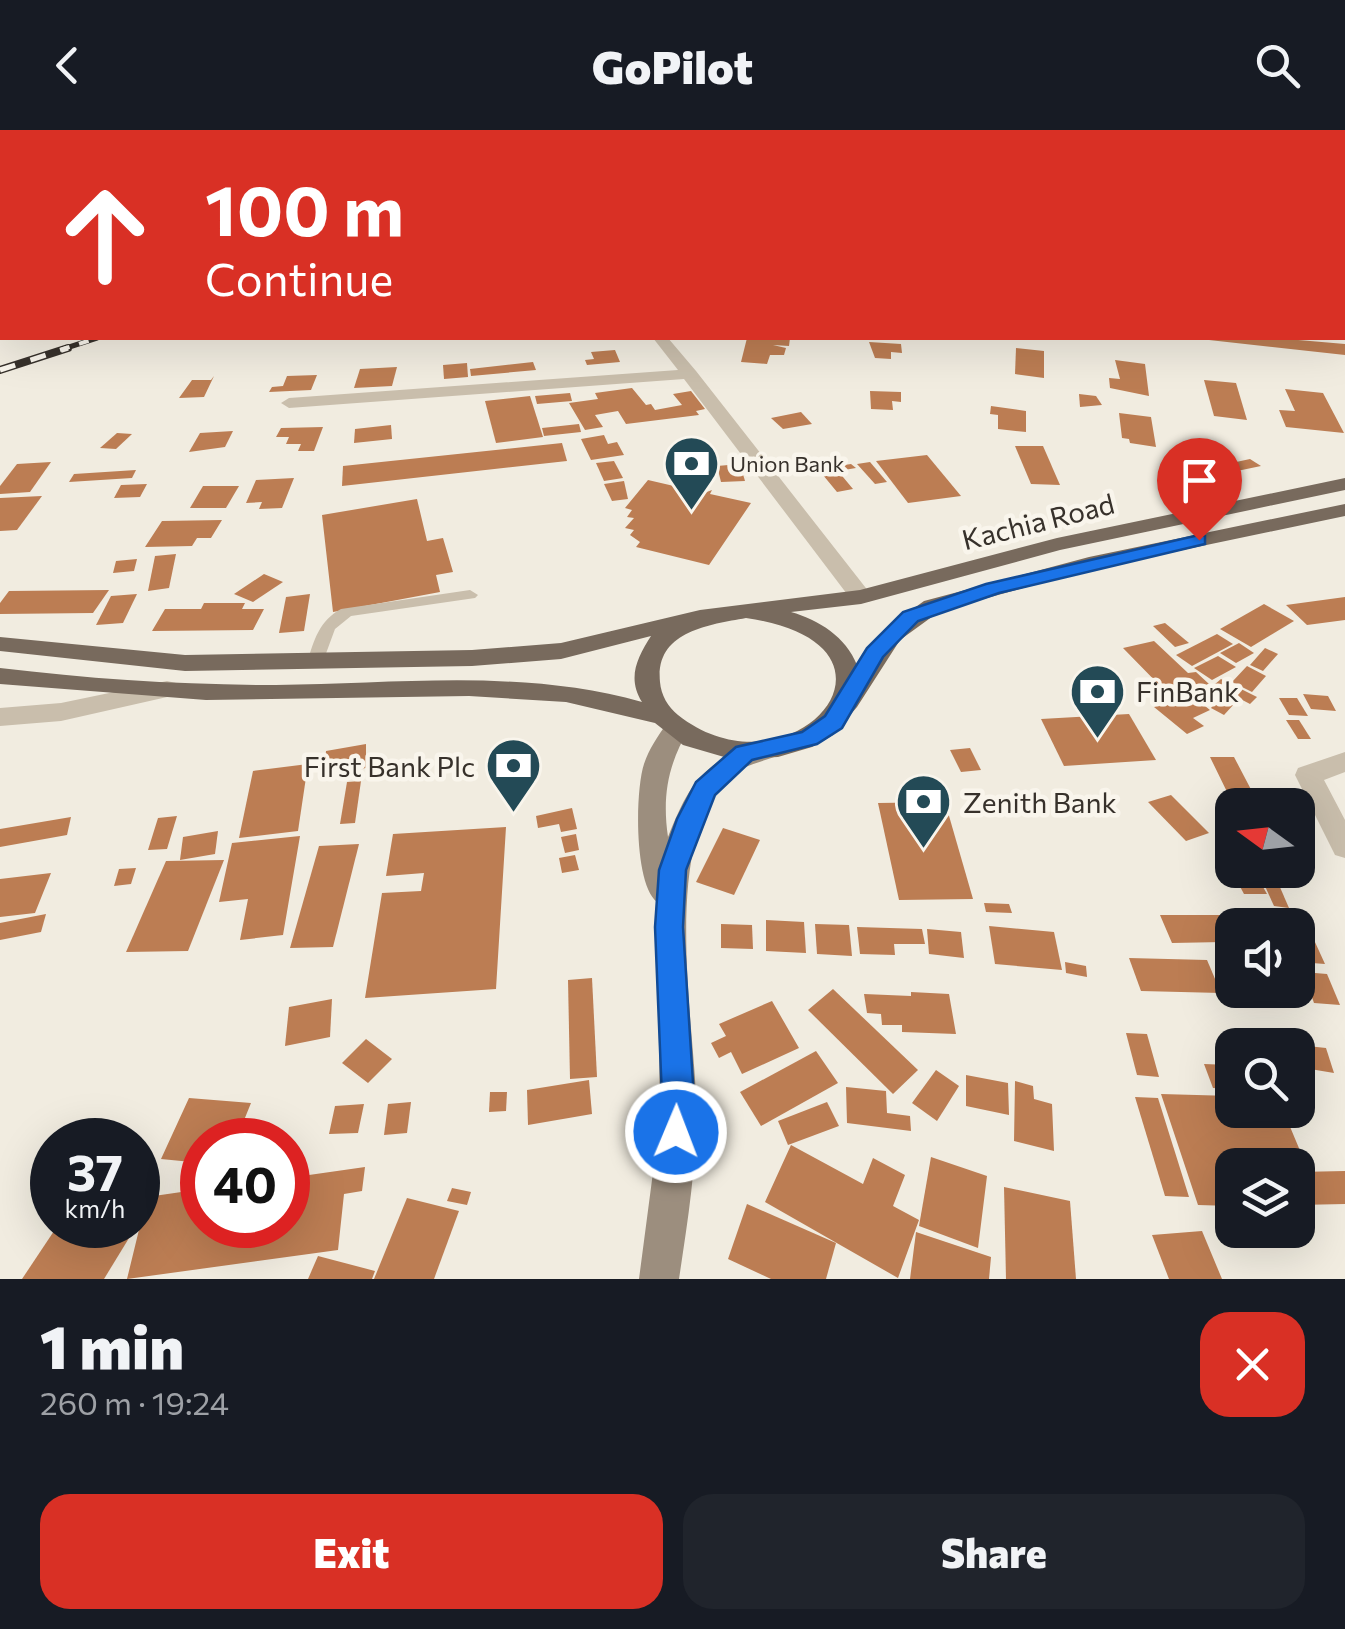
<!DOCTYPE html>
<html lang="en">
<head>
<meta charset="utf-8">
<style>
  :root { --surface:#171b24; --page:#20242c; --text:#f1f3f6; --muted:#9ea1a6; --accent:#d93025 }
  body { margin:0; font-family:Commissioner,sans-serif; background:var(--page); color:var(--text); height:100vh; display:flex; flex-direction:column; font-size:38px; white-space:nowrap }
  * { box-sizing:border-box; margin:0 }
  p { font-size:32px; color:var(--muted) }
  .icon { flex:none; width:55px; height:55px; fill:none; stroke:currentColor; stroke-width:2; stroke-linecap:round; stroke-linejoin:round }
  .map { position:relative; height:1149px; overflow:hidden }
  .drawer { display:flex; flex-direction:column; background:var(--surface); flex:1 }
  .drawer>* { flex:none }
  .top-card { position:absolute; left:0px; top:0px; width:1345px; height:210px; box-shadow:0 10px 40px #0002; background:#d93025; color:#fff; overflow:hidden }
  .needle { width:65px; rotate:285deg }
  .controls { position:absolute; left:1215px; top:658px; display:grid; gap:20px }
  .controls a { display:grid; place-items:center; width:100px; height:100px; border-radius:20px; background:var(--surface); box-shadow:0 10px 40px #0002; font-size:50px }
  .speed { position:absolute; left:30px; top:988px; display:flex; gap:20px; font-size:50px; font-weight:700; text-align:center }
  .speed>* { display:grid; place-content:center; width:130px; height:130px; border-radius:50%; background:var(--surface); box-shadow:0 10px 40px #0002; line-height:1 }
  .speed small { font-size:25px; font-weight:400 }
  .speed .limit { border:15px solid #d22; background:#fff; color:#111 }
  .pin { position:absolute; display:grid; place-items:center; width:85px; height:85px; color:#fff; margin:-102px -42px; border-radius:50% 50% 50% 0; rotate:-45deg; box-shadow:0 0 10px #0007 }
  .pin .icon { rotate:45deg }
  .me { position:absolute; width:110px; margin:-55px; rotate:1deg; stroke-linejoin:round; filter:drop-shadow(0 0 8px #0008) }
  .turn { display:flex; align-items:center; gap:35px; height:210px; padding:0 40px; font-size:45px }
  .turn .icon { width:130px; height:130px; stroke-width:2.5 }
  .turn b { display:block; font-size:70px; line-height:85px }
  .round { display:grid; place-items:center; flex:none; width:105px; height:105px; border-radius:30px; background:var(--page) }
  .overview { display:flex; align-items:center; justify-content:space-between; height:170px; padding:0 40px }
  h1 { font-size:60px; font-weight:800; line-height:75px }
  .button { display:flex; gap:20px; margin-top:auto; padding:20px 40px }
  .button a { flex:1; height:115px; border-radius:30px; background:var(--accent); color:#fff; font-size:40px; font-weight:800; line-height:115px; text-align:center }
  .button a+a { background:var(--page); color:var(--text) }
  header { display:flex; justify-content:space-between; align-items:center; height:130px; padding:0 40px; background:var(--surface); font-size:45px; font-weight:800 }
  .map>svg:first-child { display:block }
</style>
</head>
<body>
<header><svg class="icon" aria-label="back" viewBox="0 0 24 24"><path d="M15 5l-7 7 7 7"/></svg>GoPilot<svg class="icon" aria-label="search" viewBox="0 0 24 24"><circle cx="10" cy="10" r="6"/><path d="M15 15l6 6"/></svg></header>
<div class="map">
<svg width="1345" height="1149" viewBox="0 0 1345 1149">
  <rect width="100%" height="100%" fill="#f1ece0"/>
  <g fill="#bc7d53">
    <path d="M747,208H790L789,216L773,215L786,218L784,225H770L767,234L741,232Z"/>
    <path d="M1191,208H1275L1345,214V225Z"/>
    <path d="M869,212L901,214L902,223L891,222V229L875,228Z"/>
    <path d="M1016,218L1044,221V248L1015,244Z"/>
    <path d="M615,220L620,232L587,235L585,230L594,229L591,222Z"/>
    <path d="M1115,230L1145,234L1149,266L1110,258L1109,248L1120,249Z"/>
    <path d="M533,232L536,240L471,246L470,239Z"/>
    <path d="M467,233L468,247L444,249L443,235Z"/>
    <path d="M397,237L392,256L354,258L360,239Z"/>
    <path d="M317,245L311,260L269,262L272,257L283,256L287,246Z"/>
    <path d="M214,246L204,267L179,268L192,250H211Z"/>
    <path d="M1204,250L1236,253L1247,290L1214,286Z"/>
    <path d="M632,258L646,275L651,274L655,280L682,275L673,264L691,261L705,279L696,281L699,285L626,294L618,281L595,285L603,297L585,300L569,273L598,269L595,263Z"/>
    <path d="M1285,259L1323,263L1344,303L1286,297L1279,280L1295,281Z"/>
    <path d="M870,261L901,262V272L892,271L893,280L871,279Z"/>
    <path d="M570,263L572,271L537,274L535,266Z"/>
    <path d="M1079,264L1096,266L1102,275L1080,277Z"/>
    <path d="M530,266L543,307L496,313L485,271Z"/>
    <path d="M991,276L1026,281V302L998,299V285L990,284Z"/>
    <path d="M801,282L812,294L783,299L771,288Z"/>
    <path d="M1119,283L1151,287L1156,317L1130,313L1129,309L1122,308Z"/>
    <path d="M579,294L581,302L544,306L542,298Z"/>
    <path d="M391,295L392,309L354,313L355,299Z"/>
    <path d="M323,297L314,321H298L301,314H286L289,307H276L281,298Z"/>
    <path d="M233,301L225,317L189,322L200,303Z"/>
    <path d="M117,303L132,304L116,319L100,318Z"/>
    <path d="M604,305L608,314L617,312L624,325L591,330L581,309Z"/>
    <path d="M562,313L567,331L342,356L343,336Z"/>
    <path d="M1015,316H1043L1060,355L1031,354Z"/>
    <path d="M927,325L961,366L908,373L876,331Z"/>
    <path d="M1250,329L1261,336L1237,341L1227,334Z"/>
    <path d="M614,331L623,348L604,351L596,333Z"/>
    <path d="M51,332L30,362L0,364V356L17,334Z"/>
    <path d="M870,332L887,352L875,354L857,334Z"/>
    <path d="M740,334L745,351L721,352L717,336Z"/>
    <path d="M851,334L856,338L838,341L853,359L837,362L818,339Z"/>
    <path d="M136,340L132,348L69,352L74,344Z"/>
    <path d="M294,348L282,378L259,379L262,372L246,373L256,350Z"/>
    <path d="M648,350L704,363L712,360L710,364L751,373L709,435L636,417L640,412L630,405L634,400L625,398L634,388L627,387L632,380L625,378Z"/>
    <path d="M624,351L628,369L612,371L604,354Z"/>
    <path d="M147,354L140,367L114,368L121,355Z"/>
    <path d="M203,356H239L226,378H190Z"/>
    <path d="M42,366L17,400L0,401V368Z"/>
    <path d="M417,369L427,411L443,408L453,442L436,445L440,462L333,482L322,385Z"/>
    <path d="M222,390L211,408H197L192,416L145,417L162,391Z"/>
    <path d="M176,424L169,458L148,461L155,426Z"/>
    <path d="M137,429L134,441L113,443L116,431Z"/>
    <path d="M264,444L283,452L253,472L234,464Z"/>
    <path d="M109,460L93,483L0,484V473L9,461Z"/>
    <path d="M137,464L123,493L96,495L111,466Z"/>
    <path d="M310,464L304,501L279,503L286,467Z"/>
    <path d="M1345,467V490L1307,495L1286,475Z"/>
    <path d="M204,473H245L242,479H264L253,500L152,501L165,479H201Z"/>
    <path d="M1264,474L1294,491L1251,517L1220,499Z"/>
    <path d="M1165,493L1189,513L1175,517L1153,496Z"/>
    <path d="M1217,504L1233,514L1192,536L1176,525Z"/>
    <path d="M1154,511L1188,543L1196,542L1209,554L1168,564L1123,518Z"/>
    <path d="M1239,513L1254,523L1236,533L1220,523Z"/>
    <path d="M1265,518L1278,524L1263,541L1250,535Z"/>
    <path d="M1218,526L1236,537L1212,550L1194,538Z"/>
    <path d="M1247,536L1266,546L1252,562L1232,552Z"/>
    <path d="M1221,549L1257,567L1250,574L1214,555Z"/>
    <path d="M1303,564L1328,566L1336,581L1311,579Z"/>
    <path d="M1221,566L1235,573L1224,585L1211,578Z"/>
    <path d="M1175,568L1183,574L1195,568L1210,580L1193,588L1204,596L1187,604L1154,577Z"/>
    <path d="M1279,568H1297L1308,586L1289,585Z"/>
    <path d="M1129,584L1156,630L1064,636L1041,589Z"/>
    <path d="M1286,590H1299L1311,609H1298Z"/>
    <path d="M366,614V638L324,644L326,621Z"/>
    <path d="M970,618L981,640L961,642L950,620Z"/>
    <path d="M1210,627H1234L1256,669L1235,670L1270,672L1232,675V701L1225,700L1220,690L1230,691L1221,669L1231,670Z"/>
    <path d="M308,634L298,701L239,708L253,641Z"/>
    <path d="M361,651L355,693L340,694L347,652Z"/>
    <path d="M1171,665L1209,703L1186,711L1148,672Z"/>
    <path d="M945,672L973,769L899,770L878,673Z"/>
    <path d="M572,678L577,699L561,702L559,694L538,698L536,686Z"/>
    <path d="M177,686L167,719L148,720L158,688Z"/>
    <path d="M71,687L67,705L0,717V699Z"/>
    <path d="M506,697L496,859L365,868L382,763L421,761L424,743L386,746L393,704Z"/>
    <path d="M723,698L760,710L734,765L696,752Z"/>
    <path d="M218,701L215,724L180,730L183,707Z"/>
    <path d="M1217,702L1232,703V737Z"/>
    <path d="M576,704L579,720L565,723L561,707Z"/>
    <path d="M300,706L283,805L240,810L248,769L219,772L232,713Z"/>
    <path d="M359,714L333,817L290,818L319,716Z"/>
    <path d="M575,725L579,740L562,743L559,728Z"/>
    <path d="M224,730L188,821L126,822L166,731Z"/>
    <path d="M136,738L131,754L114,756L119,739Z"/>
    <path d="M51,743L35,783L0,787V749Z"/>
    <path d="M1258,748L1267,764H1244L1236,749Z"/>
    <path d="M1264,754L1279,755L1289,778L1274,776Z"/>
    <path d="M984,773L1009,774L1012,783L986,782Z"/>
    <path d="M46,784L41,802L0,810V793Z"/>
    <path d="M1160,785H1229L1235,795L1232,800H1223L1226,805H1219L1223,812L1172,813Z"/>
    <path d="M1279,787L1304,788L1325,834L1299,832L1298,795H1282Z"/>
    <path d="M766,790L804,792L806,823L766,821Z"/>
    <path d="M721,794L752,795L753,819L721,818Z"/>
    <path d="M815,794L849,795L852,826L817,824Z"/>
    <path d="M989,796L1054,802L1062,840L995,834Z"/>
    <path d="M857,797L922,799L925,814H894L895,825L860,824Z"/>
    <path d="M927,799L961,802L964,828L929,824Z"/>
    <path d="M1129,828L1207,830L1221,863L1141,861Z"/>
    <path d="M1065,832L1086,836L1087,847L1066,843Z"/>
    <path d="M1303,842L1327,844L1340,875L1314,873Z"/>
    <path d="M592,848L597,947L570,949L568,850Z"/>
    <path d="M833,859L918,940L893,964L808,880Z"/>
    <path d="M911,862L949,864L956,904L902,902V895H882L881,884L867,883L864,864L911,866Z"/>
    <path d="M332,869L330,907L285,916L289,877Z"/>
    <path d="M772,871L799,918L742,944L731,922L719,928L711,913L726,906L719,894Z"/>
    <path d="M1126,903L1147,904L1159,947L1137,945Z"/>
    <path d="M366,909L392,929L368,953L342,933Z"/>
    <path d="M1298,915L1326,918L1334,943L1298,937Z"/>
    <path d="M816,921L838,953L761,996L740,962Z"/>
    <path d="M1204,934L1230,935L1232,959L1213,958Z"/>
    <path d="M936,940L959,956L937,991L912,973Z"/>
    <path d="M966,945L1008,953L1009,985L966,976Z"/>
    <path d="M589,950L592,984L528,995L527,960Z"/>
    <path d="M1015,951L1033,956L1034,969L1052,974L1054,1021L1014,1011Z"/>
    <path d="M846,957L886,961L887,983L910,986L911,1001L847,993Z"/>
    <path d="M490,962H507L506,981L489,982Z"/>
    <path d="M1161,964L1232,966V980H1283L1301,1023L1261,1022L1266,1035H1232V1076L1198,1075Z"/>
    <path d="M1135,967L1158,968L1189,1067L1165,1066Z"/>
    <path d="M189,968L251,973L236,1010H202V1033L161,1029Z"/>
    <path d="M411,972L407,1003L384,1005L388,974Z"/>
    <path d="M827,972L839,996L788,1015L778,991Z"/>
    <path d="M364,974L358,1003L329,1004L335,976Z"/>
    <path d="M791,1015L863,1054L873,1028L905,1045L893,1076L919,1090L898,1148L765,1072Z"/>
    <path d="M931,1027L987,1046L978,1118L919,1096Z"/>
    <path d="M365,1037L362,1061L344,1064L338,1120L127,1149L147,1067L202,1059V1095H288V1048Z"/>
    <path d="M1345,1041V1074L1298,1075V1042Z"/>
    <path d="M1004,1057L1070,1071L1076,1149H1006Z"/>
    <path d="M452,1058L471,1062L467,1075L447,1071Z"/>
    <path d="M407,1068L459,1081L434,1149H374Z"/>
    <path d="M747,1074L836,1113L826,1149H771L728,1129Z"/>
    <path d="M58,1095H137L104,1149H22Z"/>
    <path d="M1202,1101L1222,1149H1169L1152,1105Z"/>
    <path d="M916,1102L991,1127L989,1149H910Z"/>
    <path d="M318,1126L375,1141L372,1149H308Z"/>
  </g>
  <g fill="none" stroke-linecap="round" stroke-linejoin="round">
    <path fill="#c9beac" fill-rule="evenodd" d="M470,460L478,465L475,468L351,486L335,499L321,537H309L307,533C314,510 319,491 341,479Z"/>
    <g fill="#c9beac" fill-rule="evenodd">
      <path d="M147,0H158L160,2H149Z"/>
      <path d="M808,0H872L807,2Z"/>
      <path d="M1149,0H1200L1202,2H1153Z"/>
      <path d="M1342,10L1345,11V17L1342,16Z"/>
      <rect x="0" y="28" width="2" height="6"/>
      <path d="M653,208H668L696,241L869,462L872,467L869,472H853L684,249L289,278L281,273L289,268L678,240Z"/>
      <path d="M167,551L176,553L179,559L176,565L61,591L0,596V578L61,573Z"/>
      <path d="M1345,622V642L1324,650L1345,690V728L1335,725L1295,645L1298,638Z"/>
    </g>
    <path fill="#9c8e7e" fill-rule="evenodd" d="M676,590L685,593L689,599C668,634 662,666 668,707C687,660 699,636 747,617C758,613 766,609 777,612L781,619L777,626C764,631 746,635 735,643C660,697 693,886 696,966C698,1028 688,1089 679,1149H639L660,989L657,772C634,755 635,661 644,634C649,619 658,606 667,593Z"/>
    <path fill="#786a5d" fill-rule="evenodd" d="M1345,348V360L1060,420L861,474L791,482C819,490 846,507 857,535L884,500L924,471L1089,427L1345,374V386L1092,439L940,481L900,510L857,577L833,605L812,617L778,627L731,629L683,615L655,593L566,572L469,566L206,570L0,554V538C91,549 183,555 276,555C398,554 522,538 642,572C627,548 637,528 651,506L561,529L472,536L185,541L0,521V507L185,525L472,520L561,513L700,480L860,460L1057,408ZM746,488C931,515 791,674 678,585C668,577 661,565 660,552C655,502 707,495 746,488Z"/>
    <defs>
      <path id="rail-far1" d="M60,220L97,208"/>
      <path id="rail" d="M0,240L68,218"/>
    </defs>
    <use href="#rail-far1" stroke="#37312b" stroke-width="5"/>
    <use href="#rail" stroke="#37312b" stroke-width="8"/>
    <use href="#rail-far1" stroke="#f9f5ec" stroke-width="4" stroke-dasharray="10" stroke-linecap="butt"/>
    <use href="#rail" stroke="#f9f5ec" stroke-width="5" stroke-dasharray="16" stroke-linecap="butt"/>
  </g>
  <path fill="#1a73e8" stroke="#114b97" stroke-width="2.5" d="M1199,405L1205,406V414L999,463L918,491L883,527L842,598L817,614L752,630L715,665L686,740L683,797L694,968L693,1002L688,1014L676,1019L664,1014L659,1002L662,968L655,797L659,740L677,689L696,652L736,617L802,602L825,586L867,518L903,482L986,454Z"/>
  <defs>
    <symbol id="bank-pin" viewBox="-11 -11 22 30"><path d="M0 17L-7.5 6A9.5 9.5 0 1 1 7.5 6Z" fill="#234a56" stroke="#f9f5ec"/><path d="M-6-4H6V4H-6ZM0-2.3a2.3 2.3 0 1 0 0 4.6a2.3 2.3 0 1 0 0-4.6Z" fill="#fff"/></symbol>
  </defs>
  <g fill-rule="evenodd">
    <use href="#bank-pin" x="660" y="302" width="63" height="86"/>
    <use href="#bank-pin" x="1066" y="530" width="63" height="86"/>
    <use href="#bank-pin" x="482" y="604" width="63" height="86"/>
    <use href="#bank-pin" x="892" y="640" width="63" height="86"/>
  </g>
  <g text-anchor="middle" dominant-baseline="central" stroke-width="9" stroke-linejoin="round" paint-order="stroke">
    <g font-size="22" fill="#37312b" stroke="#f9f5ec" text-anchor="start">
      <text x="730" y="333">Union Bank</text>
    </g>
    <g font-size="28" fill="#37312b" stroke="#f9f5ec">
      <text transform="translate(1038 391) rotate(-14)">Kachia Road</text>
    </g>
    <g font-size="28" fill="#37312b" stroke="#f9f5ec" text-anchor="start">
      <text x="1136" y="561">FinBank</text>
      <text x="475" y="636" text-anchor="end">First Bank Plc</text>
      <text x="963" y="672">Zenith Bank</text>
    </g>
  </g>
</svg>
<div class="controls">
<a><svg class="needle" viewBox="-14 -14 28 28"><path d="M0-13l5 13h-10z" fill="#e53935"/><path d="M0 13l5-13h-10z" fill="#9ea1a6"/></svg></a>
<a><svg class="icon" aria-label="sound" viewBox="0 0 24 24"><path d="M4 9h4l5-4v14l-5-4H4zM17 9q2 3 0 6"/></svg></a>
<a><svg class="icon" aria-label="search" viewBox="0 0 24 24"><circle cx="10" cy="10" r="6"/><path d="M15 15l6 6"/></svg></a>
<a><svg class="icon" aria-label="layers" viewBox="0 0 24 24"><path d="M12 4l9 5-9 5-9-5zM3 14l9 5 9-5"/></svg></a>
</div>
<div class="speed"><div>37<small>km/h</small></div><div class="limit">40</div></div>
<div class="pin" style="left:1199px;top:410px;background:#d93025"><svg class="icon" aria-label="arrive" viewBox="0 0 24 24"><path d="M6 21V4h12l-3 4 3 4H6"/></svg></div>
<svg class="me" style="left:676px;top:1002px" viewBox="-20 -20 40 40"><circle r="17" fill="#1a73e8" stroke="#fff" stroke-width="3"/><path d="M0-11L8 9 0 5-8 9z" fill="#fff"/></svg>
<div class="top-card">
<div class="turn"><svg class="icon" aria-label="ahead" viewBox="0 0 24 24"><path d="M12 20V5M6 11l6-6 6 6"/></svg><div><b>100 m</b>Continue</div></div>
</div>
</div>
<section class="drawer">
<div class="overview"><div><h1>1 min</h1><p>260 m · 19:24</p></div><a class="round" style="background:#d93025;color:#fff"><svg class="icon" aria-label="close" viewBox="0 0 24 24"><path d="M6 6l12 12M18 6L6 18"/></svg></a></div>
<div class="button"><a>Exit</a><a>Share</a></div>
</section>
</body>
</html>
